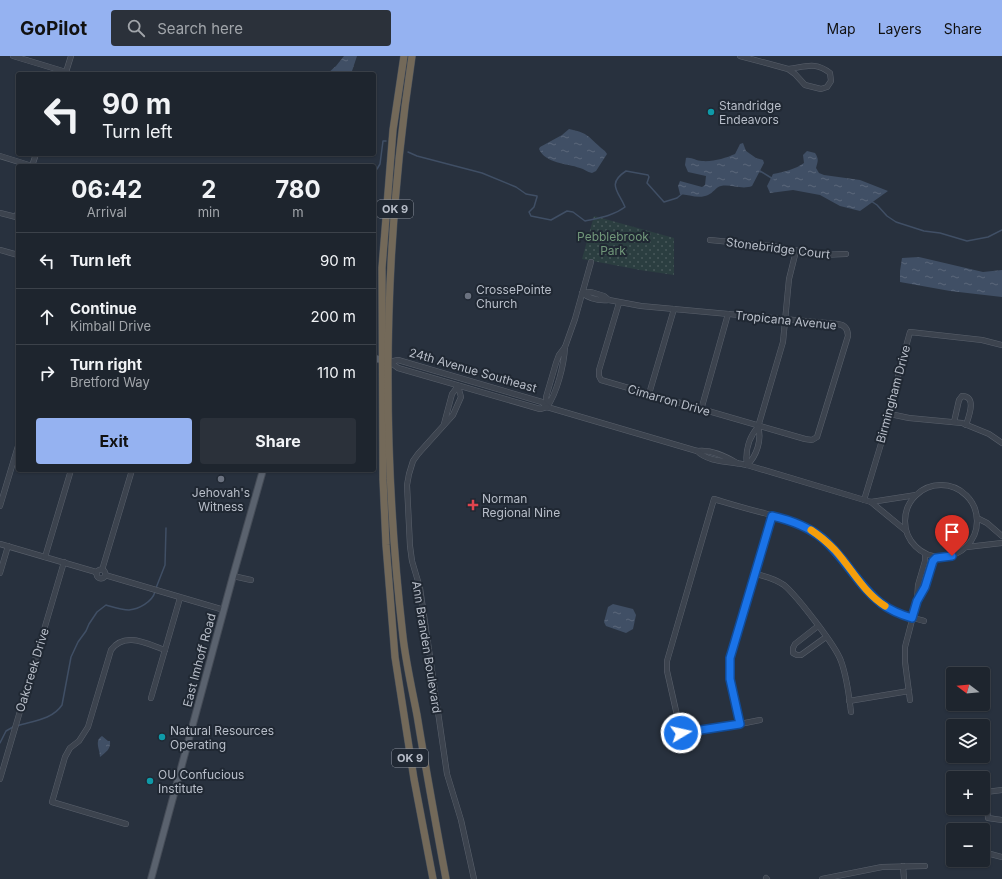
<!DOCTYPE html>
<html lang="en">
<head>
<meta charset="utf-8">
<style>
  :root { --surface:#1e252e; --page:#2b313a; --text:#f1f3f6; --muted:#a1a5aa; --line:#3c424a; --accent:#95b2f1 }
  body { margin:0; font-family:Inter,sans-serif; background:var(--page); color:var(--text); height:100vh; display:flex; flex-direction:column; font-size:15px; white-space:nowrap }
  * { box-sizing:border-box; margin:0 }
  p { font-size:13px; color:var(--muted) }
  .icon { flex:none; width:22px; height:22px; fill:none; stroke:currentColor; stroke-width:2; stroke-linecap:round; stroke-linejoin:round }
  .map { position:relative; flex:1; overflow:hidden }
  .drawer { position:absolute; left:16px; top:108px; width:360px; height:308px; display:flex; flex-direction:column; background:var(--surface); border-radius:4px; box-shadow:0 1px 3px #0004,0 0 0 1px var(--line) }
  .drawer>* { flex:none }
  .top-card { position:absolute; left:16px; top:16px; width:360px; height:84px; border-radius:4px; box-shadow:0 1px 3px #0004,0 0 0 1px var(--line); background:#1e252e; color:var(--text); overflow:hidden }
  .needle { width:26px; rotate:286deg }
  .tools { position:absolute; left:946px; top:611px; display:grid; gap:8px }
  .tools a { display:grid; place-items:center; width:44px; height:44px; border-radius:4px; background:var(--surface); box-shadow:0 1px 3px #0004,0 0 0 1px var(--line); font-size:20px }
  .pin { position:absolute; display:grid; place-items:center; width:34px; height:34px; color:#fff; margin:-41px -17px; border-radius:50% 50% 50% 0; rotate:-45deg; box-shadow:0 0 4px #0007 }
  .pin .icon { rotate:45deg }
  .me { position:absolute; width:44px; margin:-22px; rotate:81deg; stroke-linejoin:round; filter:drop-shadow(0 0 3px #0008) }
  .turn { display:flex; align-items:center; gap:14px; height:84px; padding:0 20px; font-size:18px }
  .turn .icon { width:52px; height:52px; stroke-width:2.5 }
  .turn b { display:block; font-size:28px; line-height:34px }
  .eta { display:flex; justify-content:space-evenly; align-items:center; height:68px; text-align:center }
  .eta b { font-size:24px; font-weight:700; line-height:28px }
  .primary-button { display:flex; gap:8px; margin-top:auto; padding:8px 20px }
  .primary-button a { flex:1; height:46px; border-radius:4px; background:var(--accent); color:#111; font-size:16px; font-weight:700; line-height:46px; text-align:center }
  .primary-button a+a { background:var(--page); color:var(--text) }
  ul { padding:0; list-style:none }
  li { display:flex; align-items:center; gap:12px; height:56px; padding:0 20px; border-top:1px solid var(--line) }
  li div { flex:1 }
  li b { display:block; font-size:15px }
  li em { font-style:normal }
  header { display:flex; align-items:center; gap:24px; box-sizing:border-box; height:56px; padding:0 20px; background:var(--accent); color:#111 }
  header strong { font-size:19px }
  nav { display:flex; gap:22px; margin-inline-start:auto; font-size:14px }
  .search { width:280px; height:36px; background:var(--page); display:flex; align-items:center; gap:10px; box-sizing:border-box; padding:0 14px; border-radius:4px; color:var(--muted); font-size:15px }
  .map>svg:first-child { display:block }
</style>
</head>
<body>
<header>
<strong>GoPilot</strong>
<div class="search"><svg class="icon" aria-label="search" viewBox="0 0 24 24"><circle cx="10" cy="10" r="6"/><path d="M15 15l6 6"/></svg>Search here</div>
<nav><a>Map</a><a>Layers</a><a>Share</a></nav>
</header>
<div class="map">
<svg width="1002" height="823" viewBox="0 0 1002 823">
  <defs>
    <pattern id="park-dots" width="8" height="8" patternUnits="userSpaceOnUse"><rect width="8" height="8" fill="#2b3e40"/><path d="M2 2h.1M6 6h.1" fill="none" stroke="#48585a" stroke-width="1.8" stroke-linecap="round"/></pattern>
    <pattern id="water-ripples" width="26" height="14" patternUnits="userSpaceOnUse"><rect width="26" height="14" fill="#404f65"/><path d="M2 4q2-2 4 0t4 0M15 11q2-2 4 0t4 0" fill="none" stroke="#5a677a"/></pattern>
  </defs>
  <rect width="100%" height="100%" fill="#28313e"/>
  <path fill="url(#park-dots)" d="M594,160L674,182V219L640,214L582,203Z"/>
  <g fill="url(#water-ripples)">
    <path d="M344,0H357L351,18H327L336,10Z"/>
    <path d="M569,73C587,77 587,79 600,91C603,94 605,94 607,98L596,115L592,117C587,116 584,113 580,112C566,107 546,108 539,93L540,91L562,79Z"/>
    <path d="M743,87L746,95L756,102L763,104L764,107L752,130C742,134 731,128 721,130C716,131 713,137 708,139C700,143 689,139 680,138L678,130L680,125L702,131L705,129L706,120L688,116L685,109L686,102C692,101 696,105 702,105C713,106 726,102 735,98L740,88Z"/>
    <path d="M807,95L815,97C819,103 818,105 816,112L819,117L824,119L860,124L888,135L860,155L840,150L820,139L793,134L770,137L767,130L773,118C784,116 796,113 804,107L803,99Z"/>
    <path d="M919,201L983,216L1002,214V241L950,235L900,226V215L902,202Z"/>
    <path d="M613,548L633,553L636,559L633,573L626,577L606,570L604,566L608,551Z"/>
    <path d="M102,680L108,685H110C111,693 106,696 100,701C100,693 94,685 102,680Z"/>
  </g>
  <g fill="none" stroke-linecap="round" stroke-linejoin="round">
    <g stroke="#404f65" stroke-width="1.5">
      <path d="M408,96L417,100L482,117L516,131L526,138L537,140V141L534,151L529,156L531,160L551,164L567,155L573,156L585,165C599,162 613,160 625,151C619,136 606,128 626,115L648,119L649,121L647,127L664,146L677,142L683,137"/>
      <path d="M377,113L380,108L383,85H386"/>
      <path d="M760,116V115L773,123"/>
      <path d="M871,145L877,149L887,160L896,166L924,175L940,177L967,185L988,181L1002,174"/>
      <path d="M156,532L165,509L166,472"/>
      <path d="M17,670C32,665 52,664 62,649L71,601L78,586L86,575L89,568L97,556L106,549C113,551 122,554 129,554C139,553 152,546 155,536"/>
      <path d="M0,687L6,675L13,671"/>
    </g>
    <defs>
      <g id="minor">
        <path d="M13,0L66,16L71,0"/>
        <path d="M740,0L788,13L795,18L805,29L821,33L827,31L831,25L830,17C815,5 805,11 788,13"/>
        <path d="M0,100L32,110"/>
        <path d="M32,110L36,98"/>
        <path d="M0,157L16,161L18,156"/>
        <path d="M710,184L773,190L820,199L846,198"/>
        <path d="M0,194L18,199"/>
        <path d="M591,236L604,240L609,244C599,245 590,243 582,237Z"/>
        <path d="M609,244L641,250L838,268C845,269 848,273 848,280L817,381L812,384L805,383L601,324L599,320V314L619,247"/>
        <path d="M565,291C564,309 557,337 547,351L546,341L556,307L559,299Z"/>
        <path d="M565,291L575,263L591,206"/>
        <path d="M389,306L398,304L542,346L547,351L697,395C711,393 725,400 737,407"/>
        <path d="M390,306L398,312L540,353L547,351"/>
        <path d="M458,330L461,341L453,359L418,398L413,405L409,418L407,429L410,490L412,505L420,532L447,718L461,764L474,823"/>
        <path d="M649,338L674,253"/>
        <path d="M701,354L728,258"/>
        <path d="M890,358L909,362L962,367L989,378L1002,387"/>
        <path d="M954,366L959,344L962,340C977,340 969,360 966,369"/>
        <path d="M444,368L452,338L458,330"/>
        <path d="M697,395C709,407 731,405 747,409L871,446L916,439"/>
        <path d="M747,409C745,395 749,381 758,371L783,286L789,223L796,195"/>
        <path d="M747,409C757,400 762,383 758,371"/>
        <circle cx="941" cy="465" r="36"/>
        <path d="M864,444L890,358L899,316L910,276L982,284L1002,289"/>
        <path d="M871,446L905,474"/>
        <path d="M0,450L18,390"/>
        <path d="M772,460L731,602L730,623L740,668L681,677L667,615V605L714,443C731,448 747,453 764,457C783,463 801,467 818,479C844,497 856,529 882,548C894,557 910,561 924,565"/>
        <path d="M977,462L987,467L1002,480"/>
        <path d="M0,488L96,516"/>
        <path d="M967,491L1002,487"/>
        <path d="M45,501L71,414"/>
        <circle cx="101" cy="518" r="4.5"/>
        <path d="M102,514L132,414"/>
        <path d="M0,517L8,490"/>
        <path d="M755,518C765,520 775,523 784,529C796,539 836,590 841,605C847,621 849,639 851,656"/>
        <path d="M105,519L224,554"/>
        <path d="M233,520L251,524"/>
        <path d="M918,542L925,531L932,507L936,502"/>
        <path d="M818,570L795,588L793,592V597L797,599H801L826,581"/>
        <path d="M151,642L180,542"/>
        <path d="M910,644L905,606V591L917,545L918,529L925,505V498"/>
        <path d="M849,645L909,635"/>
        <path d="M740,668L760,664"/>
        <path d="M0,723L64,506"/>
        <path d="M1002,734L986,736L988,762L1002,764"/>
        <path d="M126,768L52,746L65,701L70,692L79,685L88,671L111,594C125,575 147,588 165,594"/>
        <path d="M983,796L1002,801"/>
        <path d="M903,810L904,823"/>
        <path d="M766,822L767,823"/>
        <path d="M822,823L882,811L925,810"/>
      </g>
      <g id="major">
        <path d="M374,302L385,305"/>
        <path d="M151,823L233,520L263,414"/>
      </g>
      <g id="highway">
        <path d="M404,0L393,74L382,212L383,423L386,489L395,601L414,723L433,823"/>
        <path d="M412,0C383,192 381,389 403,581C406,607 412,633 417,659C426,714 436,769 446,823"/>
      </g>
    </defs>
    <use href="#minor" stroke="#5a616c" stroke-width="6"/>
    <use href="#major" stroke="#454c57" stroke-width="8"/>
    <use href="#highway" stroke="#464e59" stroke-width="8"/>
    <use href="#minor" stroke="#3c434e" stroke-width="5"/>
    <use href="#major" stroke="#5a626e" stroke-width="6"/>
    <use href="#highway" stroke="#736959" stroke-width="7"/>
  </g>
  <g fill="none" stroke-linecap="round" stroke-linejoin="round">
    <defs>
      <path id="route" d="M681,677L740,668L730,623V602L772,460C790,464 807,470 822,482C845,501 858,530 882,548C890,554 902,559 912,562L917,545L925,531L933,505L936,502L952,500"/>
    </defs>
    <use href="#route" stroke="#114b97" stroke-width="10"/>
    <use href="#route" stroke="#1a73e8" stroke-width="7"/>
    <path stroke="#f59e0b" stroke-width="7" d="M811,474C820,480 828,487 835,494C852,513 864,537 885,550"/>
  </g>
  <g fill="#0f9aa8" stroke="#202833" stroke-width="1.5">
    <circle cx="711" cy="56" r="4"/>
    <circle cx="162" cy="681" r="4"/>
    <circle cx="150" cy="725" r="4"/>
  </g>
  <g fill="#6b7280" stroke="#202833" stroke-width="1.5">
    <circle cx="468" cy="240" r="4"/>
    <circle cx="221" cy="423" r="4"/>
  </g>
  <path fill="#e0444e" stroke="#202833" stroke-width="1.5" d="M471 443h4v4h4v4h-4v4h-4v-4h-4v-4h4z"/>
  <g text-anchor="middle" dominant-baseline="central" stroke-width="4" stroke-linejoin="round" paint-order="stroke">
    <g fill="#202833" stroke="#8a919c" stroke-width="1">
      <rect x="377" y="144" width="36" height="18" rx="3"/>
      <rect x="392" y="693" width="36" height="18" rx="3"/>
    </g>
    <g font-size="11" font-weight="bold" fill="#b8bec9">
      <text x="395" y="153">OK 9</text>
      <text x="410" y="702">OK 9</text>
    </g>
    <g font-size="12" fill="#b8bec9" stroke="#202833" text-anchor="start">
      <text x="719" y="49">Standridge<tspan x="719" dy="14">Endeavors</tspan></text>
      <text x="476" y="233">CrossePointe<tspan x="476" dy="14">Church</tspan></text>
      <text x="221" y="436" text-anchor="middle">Jehovah's<tspan x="221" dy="14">Witness</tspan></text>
      <text x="482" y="442">Norman<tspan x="482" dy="14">Regional Nine</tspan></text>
      <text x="170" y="674">Natural Resources<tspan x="170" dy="14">Operating</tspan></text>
      <text x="158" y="718">OU Confucious<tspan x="158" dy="14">Institute</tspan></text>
    </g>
    <g font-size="12" fill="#71977a" stroke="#202833">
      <text x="613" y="180">Pebblebrook<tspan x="613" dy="14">Park</tspan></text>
    </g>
    <g font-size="12" fill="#b8bec9" stroke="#202833">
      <text transform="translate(778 192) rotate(7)">Stonebridge Court</text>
      <text transform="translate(786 264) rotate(6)">Tropicana Avenue</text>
      <text transform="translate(473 314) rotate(16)">24th Avenue Southeast</text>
      <text transform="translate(893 338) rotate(-75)">Birmingham Drive</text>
      <text transform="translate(669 344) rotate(16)">Cimarron Drive</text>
      <text transform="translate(427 591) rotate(81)">Ann Branden Boulevard</text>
      <text transform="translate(199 604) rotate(-75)">East Imhoff Road</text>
      <text transform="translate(32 614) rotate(-73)">Oakcreek Drive</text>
    </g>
  </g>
</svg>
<div class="tools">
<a><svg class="needle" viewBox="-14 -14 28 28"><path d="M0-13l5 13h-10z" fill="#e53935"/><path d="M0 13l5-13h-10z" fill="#a1a5aa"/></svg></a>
<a><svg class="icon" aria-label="layers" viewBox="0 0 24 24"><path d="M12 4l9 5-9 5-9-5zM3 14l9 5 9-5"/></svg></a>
<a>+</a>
<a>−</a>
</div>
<div class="pin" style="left:952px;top:500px;background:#d93025"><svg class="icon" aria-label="arrive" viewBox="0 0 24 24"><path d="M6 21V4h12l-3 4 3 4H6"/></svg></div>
<svg class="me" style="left:681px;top:677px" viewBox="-20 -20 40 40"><circle r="17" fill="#1a73e8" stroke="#fff" stroke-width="3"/><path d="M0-11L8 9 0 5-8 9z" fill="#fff"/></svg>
<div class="top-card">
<div class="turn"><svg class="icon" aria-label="left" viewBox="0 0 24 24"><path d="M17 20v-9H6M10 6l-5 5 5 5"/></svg><div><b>90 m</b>Turn left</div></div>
</div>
<section class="drawer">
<div class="eta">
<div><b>06:42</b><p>Arrival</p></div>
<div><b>2</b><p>min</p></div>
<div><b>780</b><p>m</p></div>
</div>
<ul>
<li><svg class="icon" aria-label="left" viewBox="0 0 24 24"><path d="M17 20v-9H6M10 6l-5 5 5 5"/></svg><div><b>Turn left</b></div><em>90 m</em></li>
<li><svg class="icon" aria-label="ahead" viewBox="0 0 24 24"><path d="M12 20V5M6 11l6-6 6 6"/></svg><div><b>Continue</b><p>Kimball Drive</p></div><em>200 m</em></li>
<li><svg class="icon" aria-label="right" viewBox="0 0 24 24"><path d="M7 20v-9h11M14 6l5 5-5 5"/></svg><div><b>Turn right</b><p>Bretford Way</p></div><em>110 m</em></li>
</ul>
<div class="primary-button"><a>Exit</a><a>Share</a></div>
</section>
</div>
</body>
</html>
